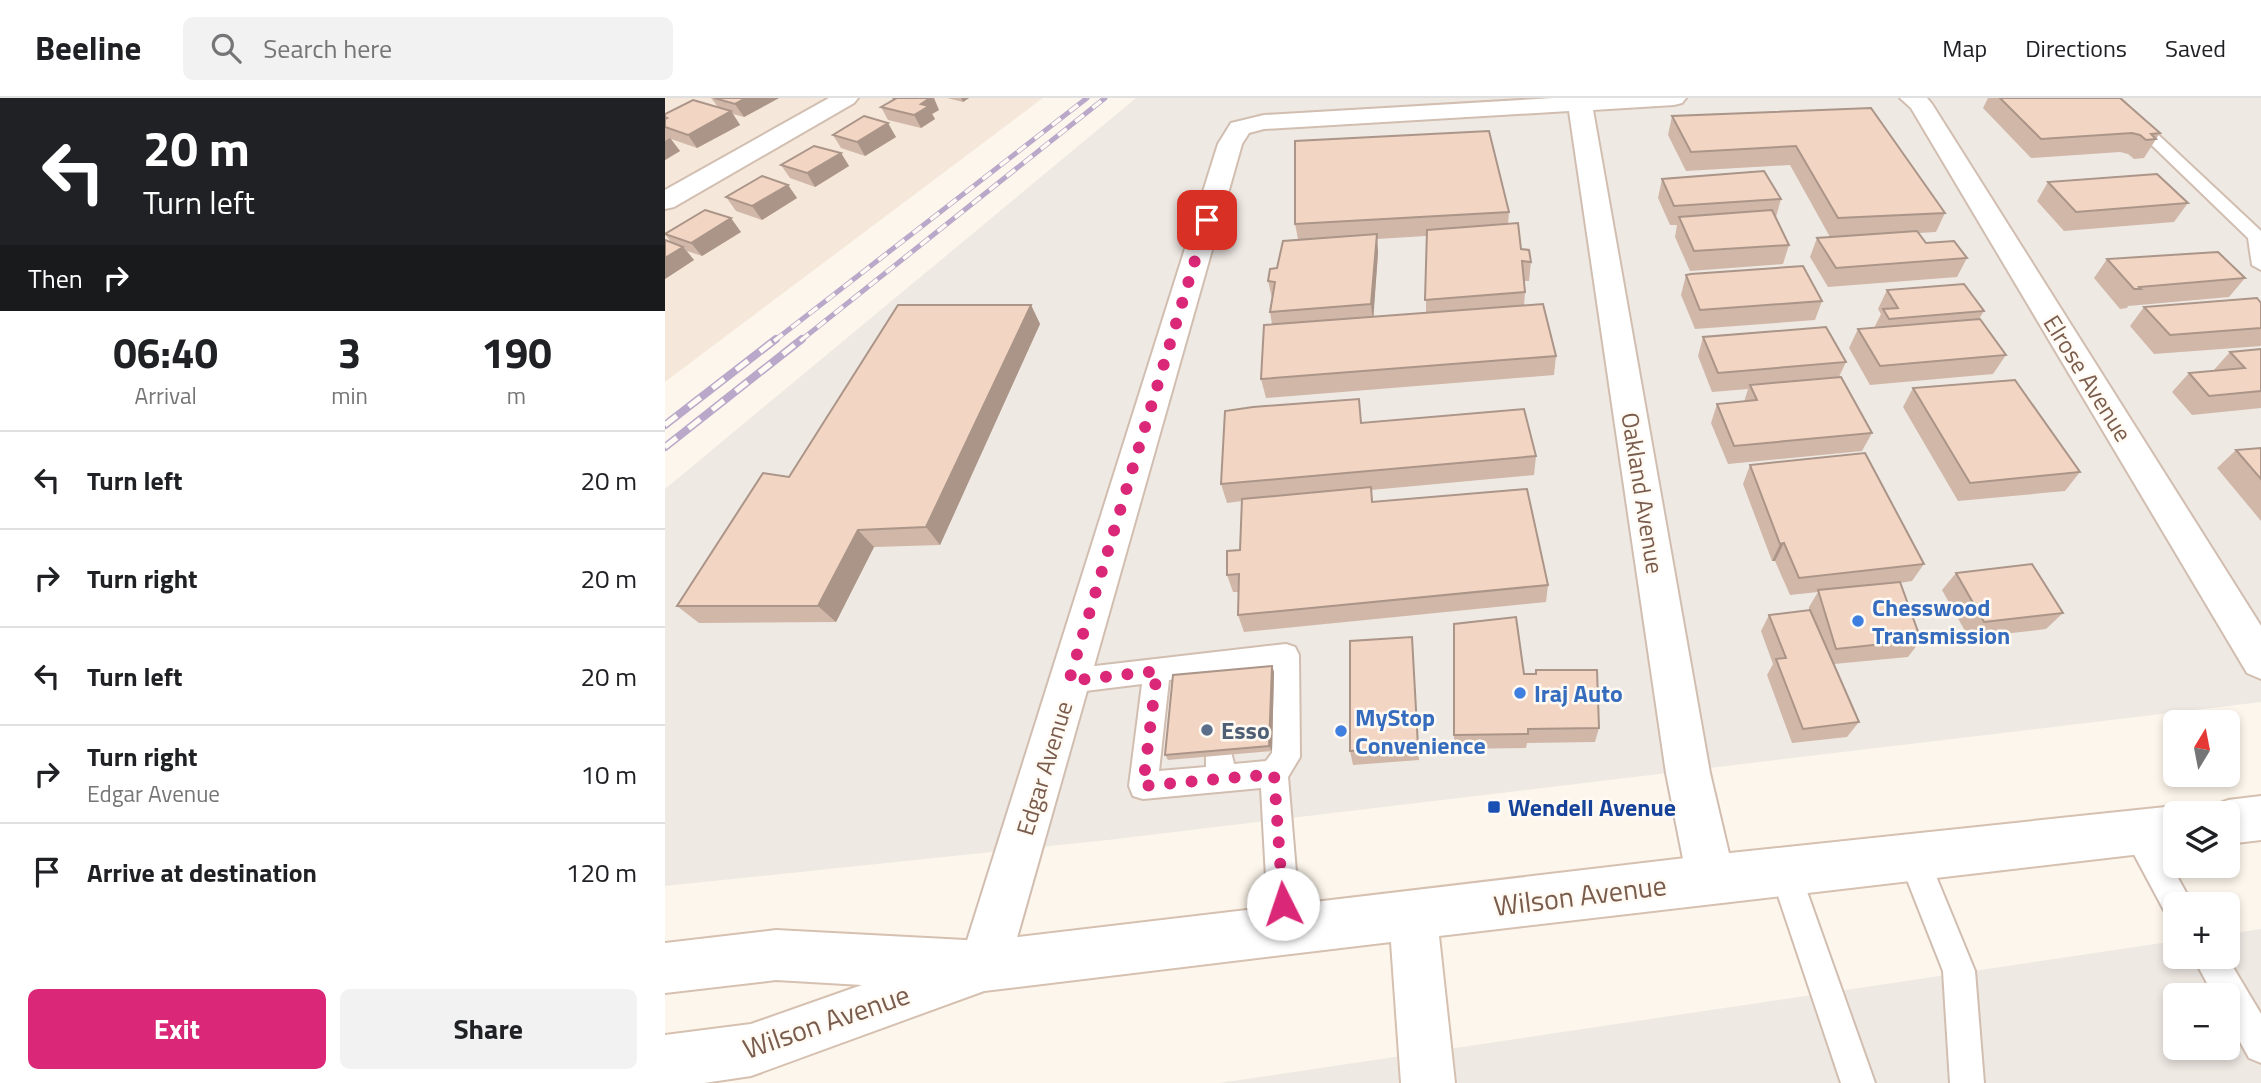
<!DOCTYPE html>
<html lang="en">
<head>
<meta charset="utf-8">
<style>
  :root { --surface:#fff; --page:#f2f2f2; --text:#202124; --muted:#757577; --line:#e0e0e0; --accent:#db2777 }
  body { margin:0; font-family:"Titillium Web",sans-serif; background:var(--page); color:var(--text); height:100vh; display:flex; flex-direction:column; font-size:26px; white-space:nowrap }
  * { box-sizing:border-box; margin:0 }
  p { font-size:23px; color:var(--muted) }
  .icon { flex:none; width:38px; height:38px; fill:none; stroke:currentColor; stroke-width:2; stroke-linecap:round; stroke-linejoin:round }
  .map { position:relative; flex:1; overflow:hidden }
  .drawer { display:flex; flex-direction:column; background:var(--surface); width:665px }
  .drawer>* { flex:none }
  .top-card { background:#202124; color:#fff; overflow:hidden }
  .needle { width:46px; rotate:10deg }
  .controls { position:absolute; left:1498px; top:612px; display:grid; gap:14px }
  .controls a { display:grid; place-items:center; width:77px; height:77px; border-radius:10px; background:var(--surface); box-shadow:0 4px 10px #0003; font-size:35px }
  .pin { position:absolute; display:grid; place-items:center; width:60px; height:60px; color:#fff; margin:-30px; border-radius:14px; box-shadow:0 4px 10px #0006 }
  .me { position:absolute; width:77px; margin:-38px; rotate:356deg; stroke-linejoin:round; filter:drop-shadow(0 0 5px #0008) }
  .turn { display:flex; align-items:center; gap:24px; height:147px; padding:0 28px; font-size:32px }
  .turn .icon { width:91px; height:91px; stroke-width:2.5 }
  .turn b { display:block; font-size:49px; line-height:60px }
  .then { display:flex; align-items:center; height:66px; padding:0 28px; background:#0003; gap:14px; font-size:26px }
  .eta { display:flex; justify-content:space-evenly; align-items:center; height:119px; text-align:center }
  .eta b { font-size:42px; font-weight:700; line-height:49px }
  .primary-button { display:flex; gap:14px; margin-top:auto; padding:14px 28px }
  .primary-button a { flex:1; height:80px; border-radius:10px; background:var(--accent); color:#fff; font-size:28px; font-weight:700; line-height:80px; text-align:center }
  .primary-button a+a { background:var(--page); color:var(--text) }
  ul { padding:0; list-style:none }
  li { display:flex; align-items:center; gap:21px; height:98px; padding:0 28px; border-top:2px solid var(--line) }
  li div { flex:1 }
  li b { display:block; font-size:26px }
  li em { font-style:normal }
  header { display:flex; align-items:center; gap:42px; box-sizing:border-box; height:98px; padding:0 35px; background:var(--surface); border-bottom:2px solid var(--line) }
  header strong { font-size:33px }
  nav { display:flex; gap:38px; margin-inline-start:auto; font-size:24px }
  .search { width:490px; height:63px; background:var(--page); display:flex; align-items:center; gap:18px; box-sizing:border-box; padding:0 24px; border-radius:10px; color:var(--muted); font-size:26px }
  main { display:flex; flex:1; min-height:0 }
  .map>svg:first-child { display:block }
</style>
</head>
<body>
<header>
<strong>Beeline</strong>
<div class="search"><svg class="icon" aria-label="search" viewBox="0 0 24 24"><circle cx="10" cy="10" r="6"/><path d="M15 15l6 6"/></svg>Search here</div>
<nav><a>Map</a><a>Directions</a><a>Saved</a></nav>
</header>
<main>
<section class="drawer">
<div class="top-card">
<div class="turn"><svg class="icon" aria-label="left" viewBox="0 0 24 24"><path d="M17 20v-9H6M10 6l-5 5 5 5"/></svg><div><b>20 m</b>Turn left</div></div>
<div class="then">Then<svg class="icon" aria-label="right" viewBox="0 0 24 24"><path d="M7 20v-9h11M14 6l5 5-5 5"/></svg></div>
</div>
<div class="eta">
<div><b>06:40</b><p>Arrival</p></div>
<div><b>3</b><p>min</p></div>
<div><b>190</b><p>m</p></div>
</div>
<ul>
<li><svg class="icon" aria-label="left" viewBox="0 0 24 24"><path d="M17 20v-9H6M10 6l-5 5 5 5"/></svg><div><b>Turn left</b></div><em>20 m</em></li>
<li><svg class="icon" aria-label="right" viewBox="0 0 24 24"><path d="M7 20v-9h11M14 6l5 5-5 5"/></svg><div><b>Turn right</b></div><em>20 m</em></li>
<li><svg class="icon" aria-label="left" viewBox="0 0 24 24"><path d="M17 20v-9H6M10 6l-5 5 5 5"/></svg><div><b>Turn left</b></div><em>20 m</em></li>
<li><svg class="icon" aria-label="right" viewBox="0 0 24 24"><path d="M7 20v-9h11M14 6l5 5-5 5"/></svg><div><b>Turn right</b><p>Edgar Avenue</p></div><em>10 m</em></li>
<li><svg class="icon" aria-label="arrive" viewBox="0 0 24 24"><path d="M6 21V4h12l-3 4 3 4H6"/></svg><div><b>Arrive at destination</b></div><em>120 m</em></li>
</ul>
<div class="primary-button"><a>Exit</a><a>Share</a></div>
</section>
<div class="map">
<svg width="1596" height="985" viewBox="0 0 1596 985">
  <rect width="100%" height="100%" fill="#fdf6ec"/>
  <path fill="#f5e8da" d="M0,0H378L0,284Z"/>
  <g fill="#efe9e4" fill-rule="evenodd">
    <path d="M471,0H1596V604L443,742L0,788V391Z"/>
    <path d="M1596,831V985H554L1510,843V859H1563V836ZM1510,898H1563V950H1510Z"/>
  </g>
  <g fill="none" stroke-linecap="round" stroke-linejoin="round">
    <defs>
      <g id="lane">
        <path d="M1438,0H1454L1596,133V172L1587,167L1583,140Z"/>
        <path d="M621,546L630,549L634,557L635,659L623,679L636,833L631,844L620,849L609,844L604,833L596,690L478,701L468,698L464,688L477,586L404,595L395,591L391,583L395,575L404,571ZM608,570L607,655L601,663L569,666L565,649L555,645L545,649L541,658V669L494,673L504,582Z"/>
        <path d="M1472,720L1482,724L1528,807H1510V821L1502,818L1457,734L1462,724Z"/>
        <path d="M1248,744L1259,749L1310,873L1319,985H1285L1278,873L1233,759L1237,749Z"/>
        <path d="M1120,759L1131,763L1135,774L1210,985H1176L1105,774L1109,763Z"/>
        <path d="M1528,859H1562L1596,916V965L1584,960L1563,922V898H1549Z"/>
      </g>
      <g id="street">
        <path d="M164,0H193L189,5L9,109L0,111V92Z"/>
        <path d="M889,0H1021L1017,5L1009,7L928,12L1045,675L1070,781L1063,798L1046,805L1029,798L1022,781L1001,675L904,13L599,31L584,35L577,46L344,868L337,886L319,893L301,886L294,868L553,46L566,25L599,17Z"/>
        <path d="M1235,0H1262L1267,6L1596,528V581L1582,575L1246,10Z"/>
      </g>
      <g id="secondary">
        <path d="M1596,698V742L1563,746V716H1544L1547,708L1563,702Z"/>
        <path d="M1510,708L1527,716H1510V752L774,838L790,985H736L726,844L319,893L86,978L39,985H0V937L86,926L197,887L111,882L0,895V845L111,832L319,843L1046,757Z"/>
      </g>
    </defs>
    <use href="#lane" stroke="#d1beb0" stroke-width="4"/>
    <use href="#street" stroke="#d1beb0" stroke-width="4"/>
    <use href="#secondary" stroke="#d6c0b0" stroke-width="4"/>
    <use href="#lane" fill="#fff" fill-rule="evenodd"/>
    <use href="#street" fill="#fff" fill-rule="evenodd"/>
    <use href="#secondary" fill="#fff" fill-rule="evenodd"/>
    <defs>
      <g id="rail-far1">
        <path d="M109,243L422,0"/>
        <path d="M135,243L440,0"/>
      </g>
      <g id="rail">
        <path d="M0,327L111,241"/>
        <path d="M0,349L137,241"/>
      </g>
    </defs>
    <use href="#rail-far1" stroke="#b9a8c9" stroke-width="5"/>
    <use href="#rail" stroke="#b9a8c9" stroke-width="8"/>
    <use href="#rail-far1" stroke="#fffaf3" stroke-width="3.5" stroke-dasharray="11" stroke-linecap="butt"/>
    <use href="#rail" stroke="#fffaf3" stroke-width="5" stroke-dasharray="15" stroke-linecap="butt"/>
  </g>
  <g fill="#d1b7a8" fill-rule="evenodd">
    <path d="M46,0H114L79,19L68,16L75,27L32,50L6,41L15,53L0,62V16L53,9Z"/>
    <path d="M227,0L274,12L267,16L270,21L256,30L223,22L216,9L228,2Z"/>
    <path d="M282,0H304L298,4Z"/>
    <path d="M1323,0H1455L1495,35L1479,60L1469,61L1463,56L1455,54L1366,60L1318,10Z"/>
    <path d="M1206,10L1280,115L1271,134L1254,135L1261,145L1302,160L1292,179L1163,189L1145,159L1152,140L1165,139L1125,67L1021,73L1003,37L1007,18Z"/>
    <path d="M168,37L231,39L200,58L176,50Z"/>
    <path d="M176,55L184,68L150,89L125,80L116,67Z"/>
    <path d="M997,81L1116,101L1111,119L1124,147L1118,166L1025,173L1010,139L1012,127H1005L993,100Z"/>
    <path d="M1383,84L1523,105L1509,124L1399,133L1372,103Z"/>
    <path d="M123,87L132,100L97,122L71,113L61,99Z"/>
    <path d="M844,114L843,126L856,151L866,164L864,183H859L860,194L859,208L891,258L889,277L601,300L596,281L607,226L605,214L607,200L603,183L633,141L630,126ZM761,138V215L708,219L713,155L712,141Z"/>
    <path d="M76,134L37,158L22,153L29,162L0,181V142L6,144L0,136Z"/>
    <path d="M1442,161L1580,180L1564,199L1463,208L1462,210L1455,211L1429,180Z"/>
    <path d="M1021,177L1157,203L1150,222L1030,231L1016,197Z"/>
    <path d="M1222,192L1319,213L1314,221L1341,257L1328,276L1205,287L1184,250L1193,231L1209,230L1216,216L1213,211Z"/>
    <path d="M1596,205V248L1489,256L1465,228L1479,209Z"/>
    <path d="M366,207L375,226L275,447L209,449L171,524L34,525L12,508L124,379Z"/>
    <path d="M1038,239L1181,264L1174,279L1207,335L1197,353L1063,366L1046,325L1052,306L1079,304L1083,291L1047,294L1033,258Z"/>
    <path d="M1596,251V310L1527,317L1507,294L1524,275L1548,273L1565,254Z"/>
    <path d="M1248,290L1415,374L1400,393L1293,403L1238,309Z"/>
    <path d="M1596,350V423L1552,370L1571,352Z"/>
    <path d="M871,358L869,377L706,392L708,404L883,487L881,504L579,534L573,517L574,494H568L562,477L575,452L577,403L562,405L556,386Z"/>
    <path d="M1085,367L1259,466L1247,483L1235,485L1256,542L1243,559L1169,566L1194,624L1182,639L1127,645L1102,577L1108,566L1096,533L1104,517L1144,512V509L1153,494L1125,497L1110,463H1107L1078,386Z"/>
    <path d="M1291,475L1398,515L1381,531L1304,540L1277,492Z"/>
    <path d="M748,555L754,662L688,667L685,653Z"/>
    <path d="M607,568L609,574L607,653L503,662L500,657Z"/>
    <path d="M871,572L934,630L930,644L862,645L861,650L789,651V637L859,576H870Z"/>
  </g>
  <g fill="#aa9588">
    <path d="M81,0H114L79,19L70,6Z"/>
    <path d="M265,0H269L274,12L267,16L270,21L256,30L249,17L256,6Z"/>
    <path d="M296,0H304L298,4Z"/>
    <path d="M66,13L75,27L32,50L23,37Z"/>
    <path d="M223,25L231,39L200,58L192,44Z"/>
    <path d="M5,40L15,53L0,62V43Z"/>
    <path d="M176,55L184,68L150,89L142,75Z"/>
    <path d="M123,87L132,100L97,122L87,108Z"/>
    <path d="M66,120L76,134L37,158L26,145Z"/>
    <path d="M712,136L713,155L708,225L706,206Z"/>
    <path d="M18,149L29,162L0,181V160Z"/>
    <path d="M366,207L375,226L275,447L261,429Z"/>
    <path d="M193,432L209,449L171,524L153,508Z"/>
    <path d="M1119,445L1110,463H1107L1115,446Z"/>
    <path d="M607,568L609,574L607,653L604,648Z"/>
  </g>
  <g fill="#f3d5c3" stroke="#aa9588" stroke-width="2">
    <path d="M49,0H81L70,6Z"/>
    <path d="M228,0H265L256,6L264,8L249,17L216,9L230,1Z"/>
    <path d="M1335,0H1455L1495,35L1486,36L1491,41L1481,42L1475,37L1467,35L1376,41Z"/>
    <path d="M28,2L66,13L23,37L0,29V21L2,20L0,19V16Z"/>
    <path d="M1206,10L1280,115L1173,120L1131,48L1026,54L1007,18Z"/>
    <path d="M199,18L223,25L192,44L168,37Z"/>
    <path d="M824,33L844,114L630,126V43Z"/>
    <path d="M149,48L176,55L142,75L116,67Z"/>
    <path d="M1099,73L1116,101L1009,108L997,81Z"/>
    <path d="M1492,76L1523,105L1411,114L1383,84Z"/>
    <path d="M97,78L123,87L87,108L61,99Z"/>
    <path d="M40,112L66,120L26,145L0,136Z"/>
    <path d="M1107,112L1124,147L1029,153L1014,119Z"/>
    <path d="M853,125L856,151L864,152L866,164L857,163L860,194L760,202L762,132Z"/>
    <path d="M1252,133L1261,145L1289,143L1302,160L1171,170L1152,140Z"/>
    <path d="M712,136L706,206L605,214L610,184L603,183L605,171L612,170L618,143Z"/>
    <path d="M0,142L18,149L0,160Z"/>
    <path d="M1553,154L1580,180L1474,189L1476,191H1469L1442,161Z"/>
    <path d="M1138,168L1157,203L1035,212L1021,177L1026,176Z"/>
    <path d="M1299,186L1319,213L1224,221L1218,211L1233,210L1222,192Z"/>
    <path d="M1592,200L1596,205V230L1505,237L1479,209Z"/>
    <path d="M878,206L891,258L596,281L599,227Z"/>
    <path d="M233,207H366L261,429L193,432L153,508H12L98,375L124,379Z"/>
    <path d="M1315,221L1341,257L1215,268L1193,231Z"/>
    <path d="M1161,229L1181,264L1053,275L1038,239Z"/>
    <path d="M1596,251V293L1544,298L1524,275L1580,270L1565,254Z"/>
    <path d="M1176,279L1207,335L1069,348L1052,306L1092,302L1085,287Z"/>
    <path d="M1350,282L1415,374L1305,385L1248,290Z"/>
    <path d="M694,301L696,325L859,311L871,358L556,386L560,313L588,309Z"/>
    <path d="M1596,350V381L1571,352Z"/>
    <path d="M1200,355L1259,466L1134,480L1119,445L1115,446L1085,367Z"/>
    <path d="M706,389L707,404L862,391L883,487L573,517L574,476L562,477V453L575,452L577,401Z"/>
    <path d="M1367,466L1398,515L1319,524L1291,475Z"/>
    <path d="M1235,484L1256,542L1171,551L1153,492Z"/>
    <path d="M1145,512L1194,624L1138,631L1111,561L1121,560L1104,517Z"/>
    <path d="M851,519L859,576H871V572H932L934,630L863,631V636L789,637V526Z"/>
    <path d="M747,539L753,648L685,653V543Z"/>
    <path d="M607,568L604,648L500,657L508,577Z"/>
  </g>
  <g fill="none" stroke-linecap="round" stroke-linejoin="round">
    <path stroke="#db2777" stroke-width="12" stroke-dasharray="0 21.6" d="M542,122L404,583L492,573L478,688L609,676L618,806"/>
  </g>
  <g fill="#3f7fe0" stroke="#fffaf3" stroke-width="2.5">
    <circle cx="1193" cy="523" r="7"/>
    <circle cx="855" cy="595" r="7"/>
    <circle cx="676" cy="633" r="7"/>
  </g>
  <circle fill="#5c6f8a" stroke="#fffaf3" stroke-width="2.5" cx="542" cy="632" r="7"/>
  <rect fill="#1a4fb4" stroke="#fffaf3" stroke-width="2.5" x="822" y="702" width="14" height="14" rx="3.5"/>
  <g text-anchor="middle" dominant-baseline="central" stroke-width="5" stroke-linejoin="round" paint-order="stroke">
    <g font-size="24" fill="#7a5c4d" stroke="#fffaf3">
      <text transform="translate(1423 280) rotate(58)">Elrose Avenue</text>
      <text transform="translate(978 395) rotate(81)">Oakland Avenue</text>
      <text transform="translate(379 670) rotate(-73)">Edgar Avenue</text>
    </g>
    <g font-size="24" font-weight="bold" fill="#366cbe" stroke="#fffaf3" text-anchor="start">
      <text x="1207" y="509">Chesswood<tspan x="1207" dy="28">Transmission</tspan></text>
      <text x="869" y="595">Iraj Auto</text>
      <text x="690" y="619">MyStop<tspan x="690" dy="28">Convenience</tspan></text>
    </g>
    <g font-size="24" font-weight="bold" fill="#4e5e75" stroke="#fffaf3" text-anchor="start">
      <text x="556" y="632">Esso</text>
    </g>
    <g font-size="24" font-weight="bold" fill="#164399" stroke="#fffaf3" text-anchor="start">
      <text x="843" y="709">Wendell Avenue</text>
    </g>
    <g font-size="28" fill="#7a5c4d" stroke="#fffaf3">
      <text transform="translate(915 797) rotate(-7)">Wilson Avenue</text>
      <text transform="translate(161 923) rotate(-19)">Wilson Avenue</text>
    </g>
  </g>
</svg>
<div class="controls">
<a><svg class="needle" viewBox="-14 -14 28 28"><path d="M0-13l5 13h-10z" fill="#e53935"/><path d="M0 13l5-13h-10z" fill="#757577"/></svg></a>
<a><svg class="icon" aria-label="layers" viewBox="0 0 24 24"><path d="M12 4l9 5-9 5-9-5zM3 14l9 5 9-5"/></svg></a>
<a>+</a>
<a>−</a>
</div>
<div class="pin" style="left:542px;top:122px;background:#d93025"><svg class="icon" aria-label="arrive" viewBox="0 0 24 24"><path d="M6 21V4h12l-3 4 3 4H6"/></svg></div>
<svg class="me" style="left:618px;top:806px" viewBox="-20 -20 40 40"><circle r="19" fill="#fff"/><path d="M0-13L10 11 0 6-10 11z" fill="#db2777"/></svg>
</div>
</main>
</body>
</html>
